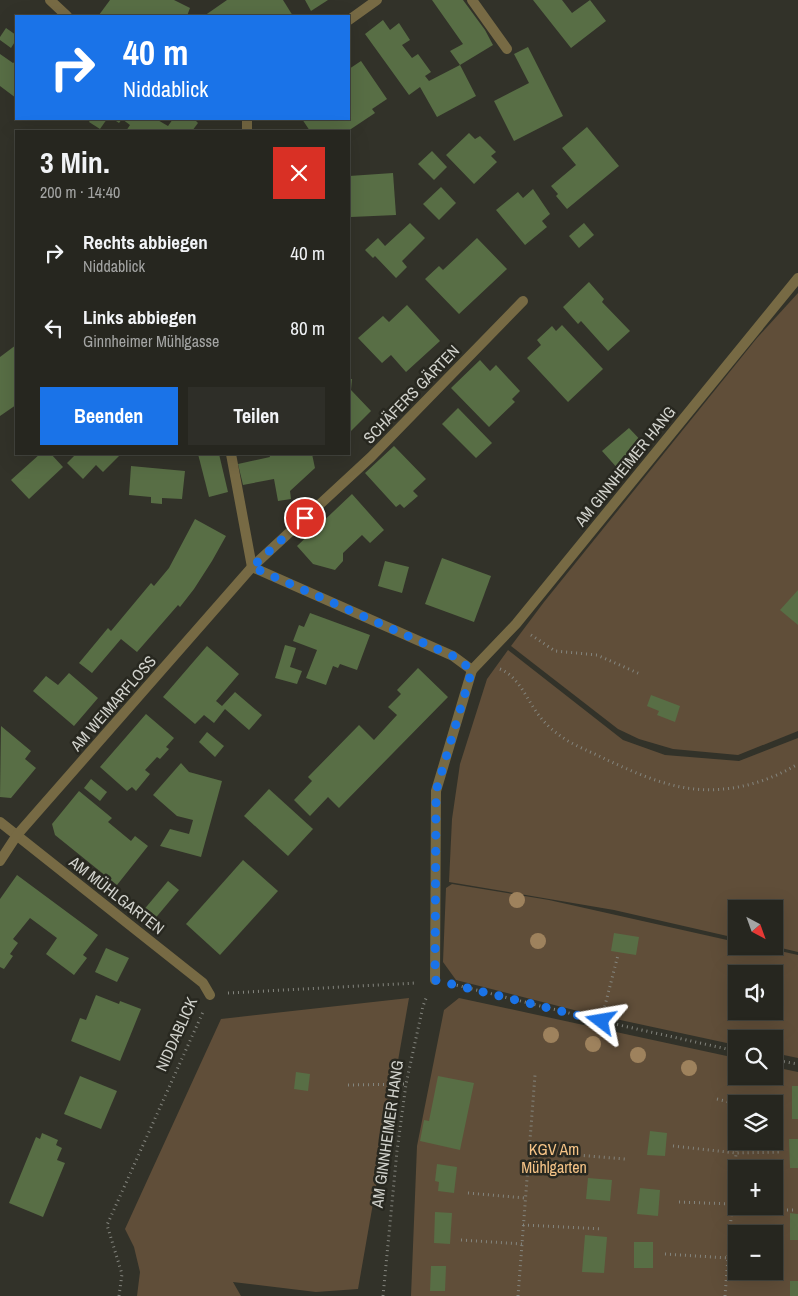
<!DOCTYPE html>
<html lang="de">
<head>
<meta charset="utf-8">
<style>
  :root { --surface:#26261f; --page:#2e2e28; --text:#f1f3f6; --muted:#a4a5a4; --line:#42433d; --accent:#1a73e8 }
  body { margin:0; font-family:"Archivo Narrow",sans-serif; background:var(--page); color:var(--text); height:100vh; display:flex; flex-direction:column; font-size:19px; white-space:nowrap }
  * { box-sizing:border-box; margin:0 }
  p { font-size:16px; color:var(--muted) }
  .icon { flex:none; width:28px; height:28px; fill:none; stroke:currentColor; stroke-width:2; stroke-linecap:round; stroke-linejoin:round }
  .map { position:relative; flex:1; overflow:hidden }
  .drawer { position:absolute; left:15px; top:130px; width:335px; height:325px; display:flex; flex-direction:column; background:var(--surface); border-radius:0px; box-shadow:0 5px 20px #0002,0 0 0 1px var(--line) }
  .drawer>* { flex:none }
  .hud { position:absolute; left:15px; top:15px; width:335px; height:105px; border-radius:0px; box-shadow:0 5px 20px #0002,0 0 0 1px var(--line); background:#1a73e8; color:#fff; overflow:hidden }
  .needle { width:32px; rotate:139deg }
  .tools { position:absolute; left:728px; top:900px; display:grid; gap:10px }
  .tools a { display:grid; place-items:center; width:55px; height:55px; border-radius:0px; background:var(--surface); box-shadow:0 5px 20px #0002,0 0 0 1px var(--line); font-size:25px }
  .pin { position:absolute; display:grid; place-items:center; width:42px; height:42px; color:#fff; margin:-21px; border:2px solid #fff; border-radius:50%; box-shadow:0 1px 5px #0007 }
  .me { position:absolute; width:55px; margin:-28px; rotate:284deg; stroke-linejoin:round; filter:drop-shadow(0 0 4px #0008) }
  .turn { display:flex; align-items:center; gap:18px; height:105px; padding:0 25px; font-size:22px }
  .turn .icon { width:65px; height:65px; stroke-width:2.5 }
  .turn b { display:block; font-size:35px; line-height:42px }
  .round { display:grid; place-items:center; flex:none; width:52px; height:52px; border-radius:0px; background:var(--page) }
  .overview { display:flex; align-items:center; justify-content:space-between; height:85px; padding:0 25px }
  h1 { font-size:30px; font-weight:700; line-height:38px }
  .cta { display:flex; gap:10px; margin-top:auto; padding:10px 25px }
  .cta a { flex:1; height:58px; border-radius:0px; background:var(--accent); color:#fff; font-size:20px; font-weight:700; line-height:58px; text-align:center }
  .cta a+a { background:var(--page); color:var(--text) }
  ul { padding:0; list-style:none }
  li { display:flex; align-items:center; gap:15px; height:75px; padding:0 25px }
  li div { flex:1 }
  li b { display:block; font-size:19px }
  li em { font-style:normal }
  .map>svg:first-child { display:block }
</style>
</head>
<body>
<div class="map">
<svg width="798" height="1296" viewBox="0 0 798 1296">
  <rect width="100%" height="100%" fill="#323229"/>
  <g fill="#604e39" fill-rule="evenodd">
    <path d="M798,293V731L738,755L673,749L639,739L618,729L511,646L544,602L757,338Z"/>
    <path d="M508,650L623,740L665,755L739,761L798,738V952L773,946L774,909H736V938L614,910L449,882L452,819L460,764L487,679Z"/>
    <path d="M452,884L549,900L736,942V946H757L798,955V1058L774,1053V1039H736V1045L574,1010L456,980L443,962L446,888ZM736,974H774V1011H736Z"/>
    <path d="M409,998L358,1289L316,1292L233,1282L241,1296H137L140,1272L134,1247L125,1229L221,1019Z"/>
    <path d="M459,998L736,1058V1076H774V1067L798,1072V1296H411L417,1146L444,1010ZM736,1104H774V1141H736ZM736,1169H774V1206H736ZM736,1234H774V1271H736Z"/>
  </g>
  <g fill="#586e45">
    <path d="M110,0H174L190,8L187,16H101L99,15Z"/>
    <path d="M227,0H283L293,16H204Z"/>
    <path d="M305,0H328L311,11Z"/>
    <path d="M432,0H463L485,30L493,45L460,65L450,51L463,44Z"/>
    <path d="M533,0H562L572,13L590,0L606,21L571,48Z"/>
    <path d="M383,20L390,30L399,23L410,40L402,45L412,58L418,54L431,72L425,76L429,81L460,65L476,96L437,117L420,87L409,95L365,34Z"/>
    <path d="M6,28L16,35V40L11,48L0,40V37Z"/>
    <path d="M528,47L563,116L514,141L494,101L529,83L514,54Z"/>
    <path d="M0,54L13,63L16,61V98L0,86Z"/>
    <path d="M361,61L387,99L372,109L375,113L348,131H310L302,119H349V69Z"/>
    <path d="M91,119H107L100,129L89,122Z"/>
    <path d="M113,119H156L168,126L173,119H194L198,123L192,131H126L130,125L122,119L119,123Z"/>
    <path d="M587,127L619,166L567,209L556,196L558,194L551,186L576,165L562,148Z"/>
    <path d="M469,133L475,139L480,136L496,152L491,156L497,162L474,184L446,155Z"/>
    <path d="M432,151L447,167L434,180L418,164Z"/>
    <path d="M393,173L396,215L351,217L349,176Z"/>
    <path d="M441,187L456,203L439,220L423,204Z"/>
    <path d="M533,189L550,214L542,221L547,227L525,245L496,210L518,192L523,198Z"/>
    <path d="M410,223L425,238L402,261L407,267L396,278L375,256L373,258L365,250L378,238L385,246Z"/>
    <path d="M584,223L594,235L579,248L569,236Z"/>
    <path d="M477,238L507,269L459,314L425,279L439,266L443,270Z"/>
    <path d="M589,282L604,299L602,302L630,331L608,351L581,321L578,324L563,307Z"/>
    <path d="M407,305L440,341L406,372L391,355L382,363L358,338L383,316L389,322Z"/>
    <path d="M562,325L603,369L568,402L527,358L541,345L537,340L552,326L556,331Z"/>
    <path d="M16,345V405L0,416V357Z"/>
    <path d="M480,360L490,371L496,365L520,391L512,399L515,402L489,427L451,388Z"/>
    <path d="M349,379H352L351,390L371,411L349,433Z"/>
    <path d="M458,408L492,443L476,458L442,424Z"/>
    <path d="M629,428L646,446L619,470L602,451Z"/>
    <path d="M394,446L426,479L413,491L418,496L404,508L400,504L396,507L365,473Z"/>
    <path d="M40,454H51L63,467L29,499L11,480Z"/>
    <path d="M76,454H121L103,472L96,465L83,479L67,463Z"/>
    <path d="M198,454H219L228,492L209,497Z"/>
    <path d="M269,454H312L315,468L290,491L291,499L278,501L274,479L243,485L238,464L270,457Z"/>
    <path d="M131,466L185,471L182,499L162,498V504L151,503V497L129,495Z"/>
    <path d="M352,494L384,530L370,543L362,535L343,553V561L335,570L313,564L297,546Z"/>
    <path d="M195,519L226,536L212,561L194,589L180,607L178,605L137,652L121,639L92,673L79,663L108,628L111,631L151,583L154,586L169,568Z"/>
    <path d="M442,558L491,576L474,622L425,604Z"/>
    <path d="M385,561L409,567L402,593L378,586Z"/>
    <path d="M798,590V625L780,610Z"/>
    <path d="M310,613L370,635L357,670L340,664L338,668L333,666L326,685L306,678L317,650L293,641L299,625L304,627Z"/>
    <path d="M285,645L296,648L290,667L302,671L297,684L275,678Z"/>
    <path d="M207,646L239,674L216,701L222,706L235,692L262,715L249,730L225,709L214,723L204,715L195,724L163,697Z"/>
    <path d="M418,668L448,697L339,808L328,797L310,816L294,800L312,781L308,777L359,725L374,740L397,715L388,707L401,694L397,690Z"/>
    <path d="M69,673L98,698L74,726L33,691L46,676L58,685Z"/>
    <path d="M651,695L680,706L675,722L657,715L659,711L647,706Z"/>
    <path d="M146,714L174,738L166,747L169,749L160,759L157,757L145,770L150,774L136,791L132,787L127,791L100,767Z"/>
    <path d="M1,726L31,751L25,759L36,768L11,798L0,797Z"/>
    <path d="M207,732L224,746L215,757L199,742Z"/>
    <path d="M181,763L189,772L222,781L201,857L160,846L170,829L189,834L193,820L177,816L153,795Z"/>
    <path d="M91,779L107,792L100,801L84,788Z"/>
    <path d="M269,789L313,829L288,856L244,816Z"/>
    <path d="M79,791L112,818L108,822L131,841L135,836L148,846L117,885L55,835L52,824Z"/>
    <path d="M243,860L278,891L220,955L186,924Z"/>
    <path d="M17,875L98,935L83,955L87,958L74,975L46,954L57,938L30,918L13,939L18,943L10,954L13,956L4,969L0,967V899Z"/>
    <path d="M168,881L179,890L153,921L142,912Z"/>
    <path d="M614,933L639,937L636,955L611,951Z"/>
    <path d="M106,948L129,958L117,982L95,972Z"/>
    <path d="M96,995L119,1004L120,1001L141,1009L120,1061L71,1041L80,1018L86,1020Z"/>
    <path d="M296,1072L310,1074L308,1091L294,1089Z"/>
    <path d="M80,1076L117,1091L101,1129L64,1114Z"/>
    <path d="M438,1076L474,1083L460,1150L420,1141L424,1120L429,1121Z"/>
    <rect x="792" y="1086" width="6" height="33"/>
    <path d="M650,1131L667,1133L665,1156L647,1155Z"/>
    <path d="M42,1133L58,1140L56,1145L62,1148L57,1160L65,1163L43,1217L9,1203L36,1137L40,1139Z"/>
    <path d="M789,1139H798V1168H790Z"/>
    <path d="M437,1164L457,1167L454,1193L438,1191L439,1182L435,1181Z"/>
    <path d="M588,1178L612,1180L610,1201L586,1199Z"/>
    <path d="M640,1188L660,1190L658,1216L637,1214Z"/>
    <path d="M435,1212L452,1213L450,1244L434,1243Z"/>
    <path d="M790,1213L798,1214V1240H790Z"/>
    <path d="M585,1235L607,1237L604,1273L582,1272Z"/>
    <rect x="634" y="1242" width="19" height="26"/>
    <path d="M431,1266H446L445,1291H430Z"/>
    <rect x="790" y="1281" width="8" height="15"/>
  </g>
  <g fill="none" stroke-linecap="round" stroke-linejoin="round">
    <g stroke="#84857e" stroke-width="3" stroke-dasharray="1 4" stroke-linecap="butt">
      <path d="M531,635L555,651L597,655L640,674"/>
      <path d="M500,669C520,677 528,703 541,718C546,724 552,730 558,734C571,745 590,751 605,759C629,770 655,782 681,787C721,795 763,785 798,764"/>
      <path d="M452,984L601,1021L736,1051"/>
      <path d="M228,993L416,983"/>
      <path d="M601,1021L618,955"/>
      <path d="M774,1060L798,1064"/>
      <path d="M348,1085L406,1084"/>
      <path d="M717,1099L729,1102L736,1109"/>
      <path d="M673,1146L736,1153L781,1152"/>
      <path d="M529,1151L625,1159"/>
      <path d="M468,1193L525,1198"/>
      <path d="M679,1202L732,1204"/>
      <path d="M732,1210H796"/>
      <path d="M523,1225L602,1229"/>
      <path d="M461,1240L522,1244"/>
      <path d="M665,1254L728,1258"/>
      <path d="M728,1261L736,1262"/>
      <path d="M774,1263H782"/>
      <path d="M119,1296L122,1274L107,1225L203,1012"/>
      <path d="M383,1296L397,1151L406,1084L423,1006L427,996"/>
      <path d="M518,1296L535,1075"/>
      <path d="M725,1296L737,1141"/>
    </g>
    <g stroke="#776a44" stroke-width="10">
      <path d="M472,0L507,49"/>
      <path d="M472,670L516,624L798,278"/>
    </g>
    <g stroke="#776a44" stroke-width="10">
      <path d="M50,0L67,16"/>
      <path d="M349,20L377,0"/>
      <path d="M247,119V131"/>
      <path d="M231,454L252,567"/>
      <path d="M252,567L453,656L472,670L436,791L435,980"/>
      <path d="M0,822L203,983L210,995"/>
      <path d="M0,861L17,835L252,567L371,457L523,301"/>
    </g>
  </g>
  <g fill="#9e825d">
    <circle cx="517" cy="900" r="8"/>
    <circle cx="538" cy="941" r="8"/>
    <circle cx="551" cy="1035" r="8"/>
    <circle cx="593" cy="1044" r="8"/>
    <circle cx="638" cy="1055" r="8"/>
    <circle cx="689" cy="1068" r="8"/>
  </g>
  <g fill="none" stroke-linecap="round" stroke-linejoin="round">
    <path stroke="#1a73e8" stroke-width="9" stroke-dasharray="0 16.2" d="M305,518L252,567L453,656L472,670L436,791L435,980L601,1021"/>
  </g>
  <g text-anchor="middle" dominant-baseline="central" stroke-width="5" stroke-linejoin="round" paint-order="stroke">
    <g font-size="16" fill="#d1d2cc" stroke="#282820">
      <text transform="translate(411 394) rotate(-46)">SCHÄFERS GÄRTEN</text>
      <text transform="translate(625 466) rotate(-51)">AM GINNHEIMER HANG</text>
      <text transform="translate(113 703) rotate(-49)">AM WEIMARFLOSS</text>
      <text transform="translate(117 895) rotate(38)">AM MÜHLGARTEN</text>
      <text transform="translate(176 1034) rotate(-66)">NIDDABLICK</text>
      <text transform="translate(387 1134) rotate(-82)">AM GINNHEIMER HANG</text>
    </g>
    <g font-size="16" fill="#f6c487" stroke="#282820">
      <text x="554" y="1149">KGV Am<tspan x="554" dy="18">Mühlgarten</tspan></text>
    </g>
  </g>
</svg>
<div class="tools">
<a><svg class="needle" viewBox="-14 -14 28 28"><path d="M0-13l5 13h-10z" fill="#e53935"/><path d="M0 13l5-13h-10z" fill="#a4a5a4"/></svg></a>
<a><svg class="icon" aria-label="sound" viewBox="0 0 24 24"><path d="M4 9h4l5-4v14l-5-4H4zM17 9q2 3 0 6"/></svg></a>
<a><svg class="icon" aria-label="search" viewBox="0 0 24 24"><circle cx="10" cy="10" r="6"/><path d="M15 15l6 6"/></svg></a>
<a><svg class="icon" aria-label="layers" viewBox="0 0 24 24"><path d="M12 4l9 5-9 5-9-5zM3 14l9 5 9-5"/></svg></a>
<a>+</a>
<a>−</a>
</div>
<div class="pin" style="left:305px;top:518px;background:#d93025"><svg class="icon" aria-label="arrive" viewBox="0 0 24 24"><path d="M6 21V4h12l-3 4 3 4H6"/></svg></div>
<svg class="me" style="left:601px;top:1021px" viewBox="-20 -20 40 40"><path d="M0-17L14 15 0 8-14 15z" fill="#1a73e8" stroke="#fff" stroke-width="4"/></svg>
<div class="hud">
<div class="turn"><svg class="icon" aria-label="right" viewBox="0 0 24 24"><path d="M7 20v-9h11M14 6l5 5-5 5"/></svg><div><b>40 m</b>Niddablick</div></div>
</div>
<section class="drawer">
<div class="overview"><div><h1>3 Min.</h1><p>200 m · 14:40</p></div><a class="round" style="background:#d93025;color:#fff"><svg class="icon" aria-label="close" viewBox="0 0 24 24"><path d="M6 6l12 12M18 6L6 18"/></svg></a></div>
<ul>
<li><svg class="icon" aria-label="right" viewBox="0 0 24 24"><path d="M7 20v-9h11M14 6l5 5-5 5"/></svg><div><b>Rechts abbiegen</b><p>Niddablick</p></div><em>40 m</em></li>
<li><svg class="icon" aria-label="left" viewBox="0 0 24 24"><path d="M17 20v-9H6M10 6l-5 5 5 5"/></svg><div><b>Links abbiegen</b><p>Ginnheimer Mühlgasse</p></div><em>80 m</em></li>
</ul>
<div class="cta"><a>Beenden</a><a>Teilen</a></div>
</section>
</div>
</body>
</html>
